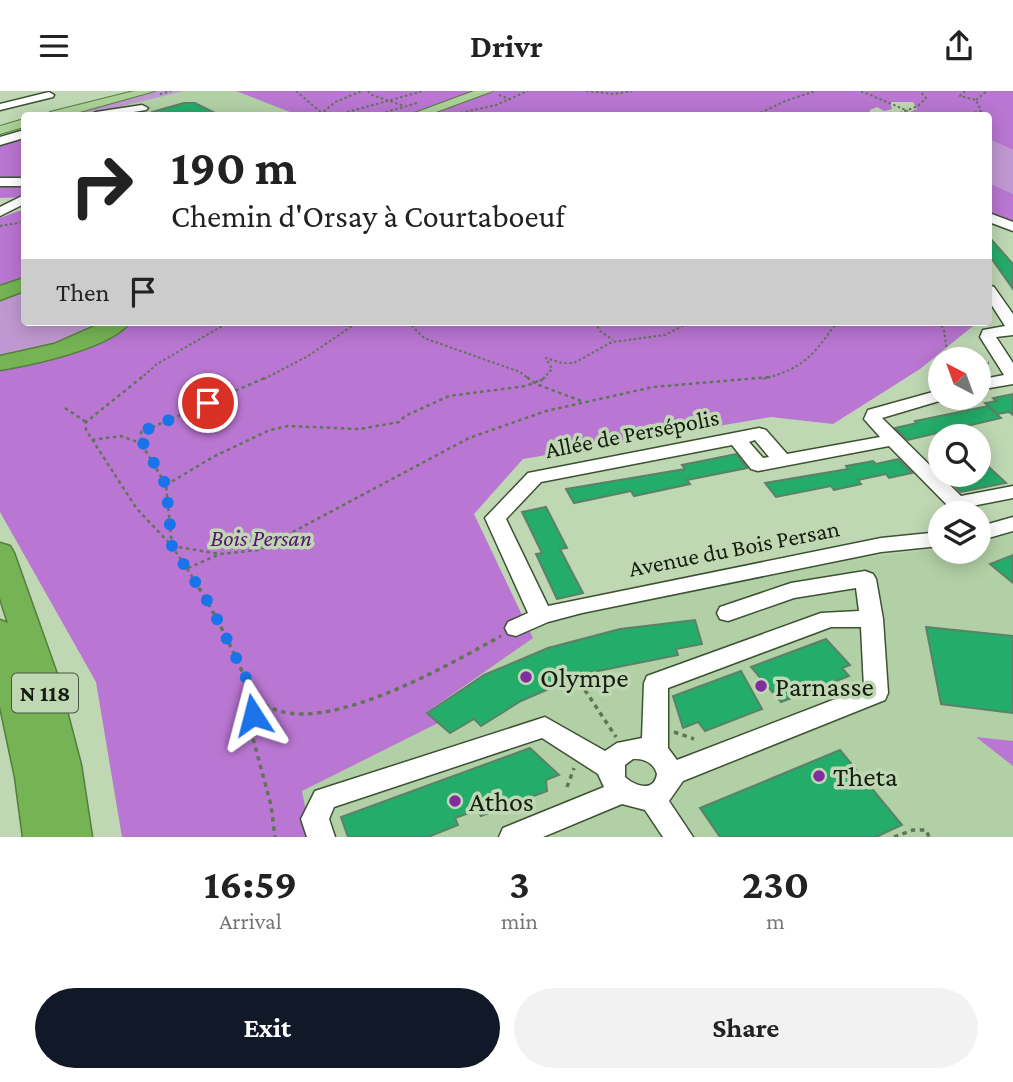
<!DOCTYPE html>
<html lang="en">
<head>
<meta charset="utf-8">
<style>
  :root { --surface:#fff; --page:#f2f2f2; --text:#222; --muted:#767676; --accent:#111827 }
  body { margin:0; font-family:"Crimson Pro",serif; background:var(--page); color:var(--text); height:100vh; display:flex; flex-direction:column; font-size:26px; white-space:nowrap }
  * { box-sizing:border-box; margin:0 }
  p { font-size:23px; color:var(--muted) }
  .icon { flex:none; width:38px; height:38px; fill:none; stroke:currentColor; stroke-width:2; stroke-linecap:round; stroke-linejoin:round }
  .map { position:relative; height:746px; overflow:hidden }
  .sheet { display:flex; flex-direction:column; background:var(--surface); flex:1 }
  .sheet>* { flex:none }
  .guide { position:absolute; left:21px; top:21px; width:971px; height:214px; border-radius:7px; box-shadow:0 4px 18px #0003; background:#fff; color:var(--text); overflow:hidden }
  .needle { width:46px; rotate:319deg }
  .buttons { position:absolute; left:928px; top:256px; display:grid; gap:14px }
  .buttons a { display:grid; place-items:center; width:63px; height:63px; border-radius:50%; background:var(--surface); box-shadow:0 4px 18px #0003; font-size:35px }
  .pin { position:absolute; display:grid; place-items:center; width:60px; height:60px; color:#fff; margin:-30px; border:4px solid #fff; border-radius:50%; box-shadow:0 2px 7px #0007 }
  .me { position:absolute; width:77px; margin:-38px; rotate:351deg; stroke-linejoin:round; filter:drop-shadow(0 0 5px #0008) }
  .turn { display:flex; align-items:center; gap:24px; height:147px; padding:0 35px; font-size:32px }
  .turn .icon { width:91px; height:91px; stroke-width:2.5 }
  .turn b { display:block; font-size:49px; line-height:60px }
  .then { display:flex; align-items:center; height:66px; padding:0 35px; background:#0003; gap:14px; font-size:26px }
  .eta { display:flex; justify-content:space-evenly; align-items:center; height:119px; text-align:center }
  .eta b { font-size:42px; font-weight:700; line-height:49px }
  .button { display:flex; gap:14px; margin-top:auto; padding:14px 35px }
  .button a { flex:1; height:80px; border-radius:42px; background:var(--accent); color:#fff; font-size:28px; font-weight:700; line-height:80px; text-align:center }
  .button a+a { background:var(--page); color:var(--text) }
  header { display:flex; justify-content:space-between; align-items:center; height:91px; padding:0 35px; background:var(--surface); font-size:32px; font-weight:700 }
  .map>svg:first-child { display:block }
</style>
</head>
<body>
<header><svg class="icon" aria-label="menu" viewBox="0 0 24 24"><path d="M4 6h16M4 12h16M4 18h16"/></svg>Drivr<svg class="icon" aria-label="share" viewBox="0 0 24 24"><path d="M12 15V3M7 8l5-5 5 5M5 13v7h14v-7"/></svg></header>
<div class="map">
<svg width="1013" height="746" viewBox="0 0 1013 746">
  <rect width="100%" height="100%" fill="#bfd8b3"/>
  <g fill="#b2d0a5">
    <path d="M184,0H236L296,23L86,24Z"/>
    <path d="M1013,441V746H311L301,700L438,632L427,622L469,593L528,538L580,522L862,466L940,458V460H978V453Z"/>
  </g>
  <g fill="#c098d1">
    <path d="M157,0H184L86,24H62Z"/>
    <path d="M989,48L1013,59V103L989,92Z"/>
    <path d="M24,197V231H106L58,254L0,267V208Z"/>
  </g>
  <g fill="#b976d2">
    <path d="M236,0H1013V59L989,48V24H903L917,18L913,11H890L892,18L884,20L877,16L870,19L869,24L833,22L828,24H292L295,23Z"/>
    <path d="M24,46V106L0,107V52Z"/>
    <path d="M989,92L1013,103V131L989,121Z"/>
    <path d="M24,118V185L0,196V127Z"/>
    <path d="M127,231H978L920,278L833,333L771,326L523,368L474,423L533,547L427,621L438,632L302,700L311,746H122L96,591L0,421V276Z"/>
    <path d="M976,646L1013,650V675Z"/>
  </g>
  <g fill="#24ac6a" stroke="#5b8168" stroke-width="2">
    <path d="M184,12H195L219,24H153L152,21Z"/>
    <path d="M989,146L1013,173V198L989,164Z"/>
    <path d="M1013,303V324L1009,321L998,323L985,312L996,310L993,307Z"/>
    <path d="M988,315L1001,327L908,349L895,337L917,332L915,330Z"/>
    <path d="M736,363L747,377L687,389L690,393L634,405L631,400L574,412L566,398L685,378L682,374Z"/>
    <path d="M978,366L1006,392L961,401L943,383H978Z"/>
    <path d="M898,368L912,382L889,387L886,383L858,389L861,393L834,399L831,395L776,406L765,392L848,378L846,375L873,370L876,373Z"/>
    <path d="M546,416L567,457L560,458L583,502L557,508L536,463L542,462L522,421Z"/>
    <path d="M1013,464V492L990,473Z"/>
    <path d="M695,529L702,553L676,558L678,564L583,583L521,610L481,635L474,628L450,642L427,622L484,584L548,557L620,538Z"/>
    <path d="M926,536L1013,545V622L941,613Z"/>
    <path d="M826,548L850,574L842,577L849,585L781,611L751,576Z"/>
    <path d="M741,580L762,618L705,640L698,631L683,637L673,605Z"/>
    <path d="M530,657L559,684L546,689L547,700L481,725L477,719L455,727L458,734L428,746H348L341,726Z"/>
    <path d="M840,659L902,734L876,746H720L700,717Z"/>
  </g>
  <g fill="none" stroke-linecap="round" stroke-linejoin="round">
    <defs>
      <g id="minor">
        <path d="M49,1L54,4L53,6L0,19V13Z"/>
        <path d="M142,14L148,17L146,19L115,24H90L96,21Z"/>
        <path d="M24,39V47L0,54V46Z"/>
        <rect x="0" y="87" width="24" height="8"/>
        <path d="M24,104V113L0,125V116Z"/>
        <path d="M989,122L1013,131V140L989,131Z"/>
        <path d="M989,194L994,196L1013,223V244L996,246L1013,272V293L978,299V289L1004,284L980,246L983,239L1005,235L989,210Z"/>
        <path d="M940,299V306L946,308L882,327L961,405L1013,395V407L972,415L977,422H955L889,355L758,380L751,378L732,354L541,391L506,428L548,515L881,447L940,441V455L881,461L582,522L548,531L516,545L508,543L505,537L508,531L528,522L485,427L528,382L759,337L766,339L787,363L880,346L864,328L868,319ZM755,349L769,366L763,367L749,351Z"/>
        <path d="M1013,426V440L978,450V436Z"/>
        <path d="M865,480L873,483L876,488L883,528L888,602L885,609L683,690L669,710L693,746H663L645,719L622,713L543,746H499L503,737L604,696L598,683L542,647L334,716L329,728L335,746H307L301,728L315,700L545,626L605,660L617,652L642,647L644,592L647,585L821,522L859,520L856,497L794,507L728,530L720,528L717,522L720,516L791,492ZM831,536H861L864,597L677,669L668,657V597ZM633,668C644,667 654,672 657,683C654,702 635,695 625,686V674Z"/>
      </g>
      <g id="major">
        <path d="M134,0H155L69,24H48L50,21Z"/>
        <path d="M474,0H493L428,24H409Z"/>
        <path d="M24,28V36L0,43V35Z"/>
      </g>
      <g id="highway">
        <path d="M24,187V200L0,209V195Z"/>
        <path d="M104,231H130C112,257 31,274 0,279V265L54,253Z"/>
        <path d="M0,452L10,455L14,462L58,586L81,674L92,746H23L15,686L0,615V529L8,532L0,507Z"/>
      </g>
    </defs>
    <use href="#minor" stroke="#3c5232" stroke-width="3"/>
    <use href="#major" stroke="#537e3c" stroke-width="2"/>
    <use href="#highway" stroke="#537e3c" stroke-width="3"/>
    <g stroke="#62735a" stroke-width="2" stroke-dasharray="2.5 2.5" stroke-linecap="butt">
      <path d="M296,0L323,23L337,24L423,0"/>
      <path d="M368,0L372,4L404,15"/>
      <path d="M586,0L614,3L632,0"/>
      <path d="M861,0L908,20"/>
      <path d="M965,0L960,5L976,9L981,20L965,24"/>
      <path d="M160,3L171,0"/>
      <path d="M499,4L512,9"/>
      <path d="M976,9L987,0"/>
      <path d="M320,24L335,11L362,0"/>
      <path d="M376,24L417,12"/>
      <path d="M451,24L496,14L528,0"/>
      <path d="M756,24L785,10L816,0"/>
      <path d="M895,24L918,15L926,7L920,0"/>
      <path d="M0,135L24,131"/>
      <path d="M408,231L424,247L520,281L529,288"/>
      <path d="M595,231L600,240L613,249"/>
      <path d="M938,231L944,238L947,263L969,268"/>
      <path d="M967,231L983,233"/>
      <path d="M978,270L989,272"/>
      <path d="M140,288L157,273L229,231"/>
      <path d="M264,288L308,265L358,231"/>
      <path d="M543,288L552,278L546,267L562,272H574L612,251L665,244L690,231"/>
      <path d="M763,288C805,277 813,264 837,231"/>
    </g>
    <g stroke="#62735a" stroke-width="2.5" stroke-dasharray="3.5 3.5" stroke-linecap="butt">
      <path d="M142,286L86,331V339L137,418L172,455L195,490"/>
      <path d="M527,286L536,293L581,310"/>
      <path d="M540,290L546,286"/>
      <path d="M65,317L86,331"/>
      <path d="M92,349L121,345L140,352"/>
      <path d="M166,394L213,366L270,339L288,335L360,338L399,331L405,325L449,305L526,295L538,290"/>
      <path d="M172,455L220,463L259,459L469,347L546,320L653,296L770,286"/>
      <path d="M172,455L166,394L141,352V341L267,286"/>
      <path d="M188,477L220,463"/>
    </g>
    <g stroke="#62735a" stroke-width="3.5" stroke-dasharray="4.5 4.5" stroke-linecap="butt">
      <path d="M194,489C210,514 224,541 237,569C242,580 247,593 254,603C299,663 453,571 501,545"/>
      <path d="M575,584L616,646"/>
      <path d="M254,603L252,644L271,714L275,746"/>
      <path d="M674,641L694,648"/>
      <path d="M567,696L574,677"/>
      <path d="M894,746L913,739H926L929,746"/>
    </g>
    <use href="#minor" fill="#fff" fill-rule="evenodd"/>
    <use href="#major" fill="#acd198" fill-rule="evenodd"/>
    <use href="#highway" fill="#75b354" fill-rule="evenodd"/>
  </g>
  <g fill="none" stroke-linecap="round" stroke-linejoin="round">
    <path stroke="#1a73e8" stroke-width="12" stroke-dasharray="0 21.6" d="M208,312L141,341L139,345L166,394L172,455L210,514L254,603L253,624"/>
  </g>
  <g fill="#802e9d" stroke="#bfd8b3" stroke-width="2.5">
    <circle cx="526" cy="586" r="7"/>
    <circle cx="761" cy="595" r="7"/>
    <circle cx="819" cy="685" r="7"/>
    <circle cx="455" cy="710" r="7"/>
  </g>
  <g text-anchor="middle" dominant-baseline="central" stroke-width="7" stroke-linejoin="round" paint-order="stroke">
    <rect fill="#bfd8b3" stroke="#475540" stroke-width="2" x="12" y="582.5" width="66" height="39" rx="5"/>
    <g font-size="23" font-weight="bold" fill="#141d0f">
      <text x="45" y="602">N 118</text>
    </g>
    <g font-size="24" fill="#141d0f" stroke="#bfd8b3">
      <text transform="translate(632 342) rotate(-11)">Allée de Persépolis</text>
      <text transform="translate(734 457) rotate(-11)">Avenue du Bois Persan</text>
    </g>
    <g font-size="24" font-style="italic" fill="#56166b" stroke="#bfd8b3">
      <text x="261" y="446">Bois Persan</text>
    </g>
    <g font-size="28" fill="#141d0f" stroke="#bfd8b3" text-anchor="start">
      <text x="540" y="586">Olympe</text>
      <text x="775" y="595">Parnasse</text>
      <text x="833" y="685">Theta</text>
      <text x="469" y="710">Athos</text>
    </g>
  </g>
</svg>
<div class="buttons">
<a><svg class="needle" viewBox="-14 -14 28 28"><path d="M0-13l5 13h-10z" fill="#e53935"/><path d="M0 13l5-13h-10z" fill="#767676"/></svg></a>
<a><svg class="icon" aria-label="search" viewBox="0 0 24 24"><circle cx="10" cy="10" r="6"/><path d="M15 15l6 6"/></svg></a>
<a><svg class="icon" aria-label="layers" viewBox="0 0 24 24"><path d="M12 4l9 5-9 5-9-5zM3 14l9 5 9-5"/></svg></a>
</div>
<div class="pin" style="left:208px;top:312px;background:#d93025"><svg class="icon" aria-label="arrive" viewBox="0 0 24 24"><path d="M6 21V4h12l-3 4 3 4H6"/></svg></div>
<svg class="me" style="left:253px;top:624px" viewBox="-20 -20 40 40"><path d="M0-17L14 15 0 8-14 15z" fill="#1a73e8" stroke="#fff" stroke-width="4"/></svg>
<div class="guide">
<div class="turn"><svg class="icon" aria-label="right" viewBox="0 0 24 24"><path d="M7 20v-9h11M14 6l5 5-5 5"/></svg><div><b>190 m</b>Chemin d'Orsay à Courtaboeuf</div></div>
<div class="then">Then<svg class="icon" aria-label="arrive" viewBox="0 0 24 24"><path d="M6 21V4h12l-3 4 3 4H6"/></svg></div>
</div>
</div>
<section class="sheet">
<div class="eta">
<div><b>16:59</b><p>Arrival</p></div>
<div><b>3</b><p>min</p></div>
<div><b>230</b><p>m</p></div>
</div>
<div class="button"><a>Exit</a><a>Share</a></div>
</section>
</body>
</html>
